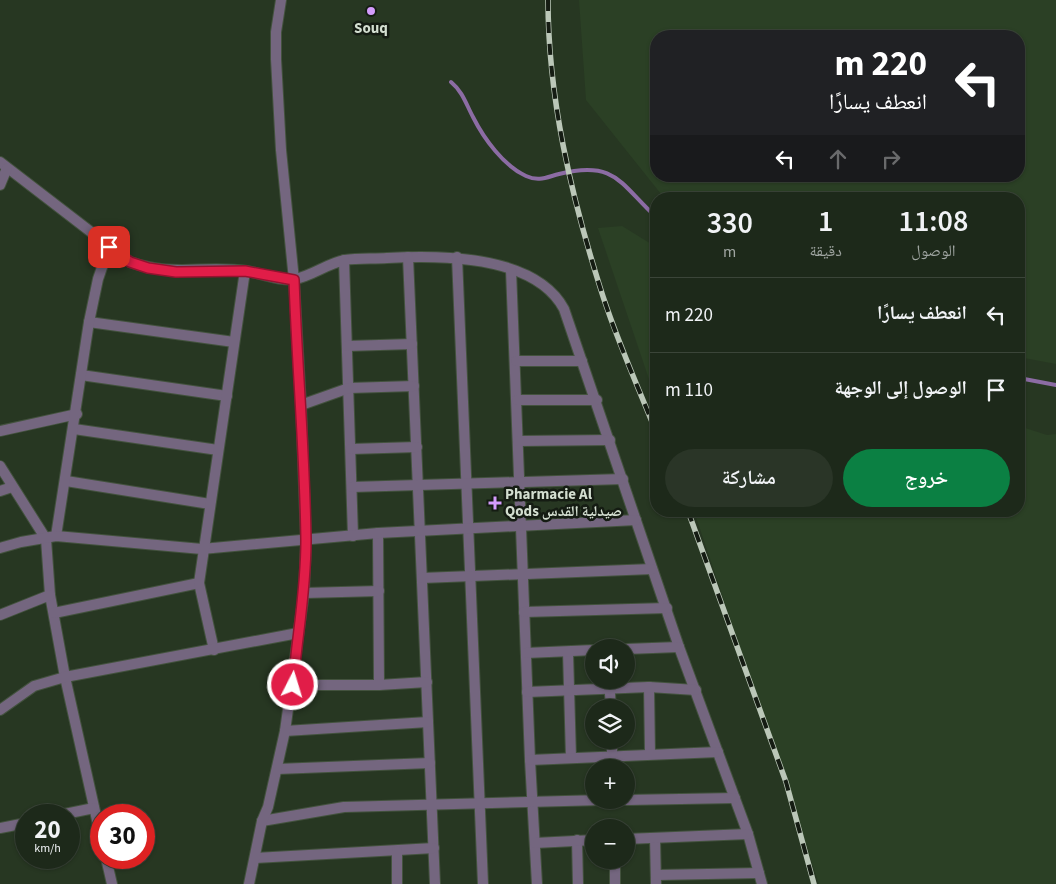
<!DOCTYPE html>
<html lang="ar">
<head>
<meta charset="utf-8">
<style>
  :root { --surface:#1d291a; --page:#2a3527; --text:#f1f3f6; --muted:#a0a6a2; --line:#3b4539; --accent:#0b8043 }
  body { margin:0; font-family:"Source Sans 3","Noto Naskh Arabic",sans-serif; background:var(--page); color:var(--text); direction:rtl; height:100vh; display:flex; flex-direction:column; font-size:19px; white-space:nowrap }
  * { box-sizing:border-box; margin:0 }
  p { font-size:16px; color:var(--muted) }
  .icon { flex:none; width:28px; height:28px; fill:none; stroke:currentColor; stroke-width:2; stroke-linecap:round; stroke-linejoin:round }
  .map { position:relative; flex:1; overflow:hidden; direction:ltr }
  .drawer { position:absolute; left:650px; top:192px; width:375px; height:325px; display:flex; flex-direction:column; background:var(--surface); border-radius:20px; box-shadow:0 1px 4px #0004,0 0 0 1px var(--line); direction:rtl }
  .drawer>* { flex:none }
  .banner { position:absolute; left:650px; top:30px; width:375px; height:152px; border-radius:20px; box-shadow:0 1px 4px #0004,0 0 0 1px var(--line); direction:rtl; background:#202124; color:#fff; overflow:hidden }
  .tools { position:absolute; left:585px; top:639px; display:grid; gap:10px }
  .tools a { display:grid; place-items:center; width:50px; height:50px; border-radius:50%; background:var(--surface); box-shadow:0 1px 4px #0004,0 0 0 1px var(--line); font-size:25px }
  .speed { position:absolute; left:15px; top:804px; display:flex; gap:10px; font-size:25px; font-weight:700; text-align:center }
  .speed>* { display:grid; place-content:center; width:65px; height:65px; border-radius:50%; background:var(--surface); box-shadow:0 1px 4px #0004,0 0 0 1px var(--line); line-height:1 }
  .speed small { font-size:12px; font-weight:400 }
  .speed .limit { border:8px solid #d22; background:#fff; color:#111 }
  .pin { position:absolute; display:grid; place-items:center; width:42px; height:42px; color:#fff; margin:-21px; border-radius:10px; box-shadow:0 2px 8px #0006 }
  .me { position:absolute; width:55px; margin:-28px; rotate:5deg; stroke-linejoin:round; filter:drop-shadow(0 0 4px #0008) }
  .turn { display:flex; align-items:center; gap:18px; height:105px; padding:0 15px; font-size:22px }
  .turn .icon { width:65px; height:65px; stroke-width:2.5 }
  .turn b { display:block; font-size:35px; line-height:42px }
  .lanes { display:flex; align-items:center; height:48px; padding:0 15px; background:#0003; justify-content:center; gap:25px; direction:ltr }
  .lanes .off { opacity:.35 }
  .eta { display:flex; justify-content:space-evenly; align-items:center; height:85px; text-align:center }
  .eta b { font-size:30px; font-weight:600; line-height:35px }
  .primary-button { display:flex; gap:10px; margin-top:auto; padding:10px 15px }
  .primary-button a { flex:1; height:58px; border-radius:30px; background:var(--accent); color:#fff; font-size:20px; font-weight:600; line-height:58px; text-align:center }
  .primary-button a+a { background:var(--page); color:var(--text) }
  ul { padding:0; list-style:none }
  li { display:flex; align-items:center; gap:15px; height:75px; padding:0 15px; border-top:1px solid var(--line) }
  li div { flex:1 }
  li b { display:block; font-size:19px }
  li em { font-style:normal }
  .map>svg:first-child { display:block }
</style>
</head>
<body>
<div class="map">
<svg width="1056" height="884" viewBox="0 0 1056 884">
  <rect width="100%" height="100%" fill="#273722"/>
  <g fill="#2b4025" fill-rule="evenodd">
    <path d="M579,0H1056V364L1019,357V199H665L586,100ZM656,36H1019V176H656Z"/>
    <path d="M622,226L656,247V400L598,228Z"/>
    <path d="M1019,426L1047,435L1056,434V884H819L694,511H1019Z"/>
  </g>
  <g fill="none" stroke-linecap="round" stroke-linejoin="round">
    <g stroke="#8c6ca4" stroke-width="4">
      <path d="M451,82C463,92 466,104 473,117C484,139 504,166 526,176C539,182 547,177 559,174C616,160 620,184 656,217"/>
      <path d="M1019,378L1056,385"/>
    </g>
    <defs>
      <g id="street">
        <path d="M0,162L130,262C172,277 206,265 247,271C259,273 283,282 295,279C312,276 328,263 345,260C358,258 373,259 387,258C440,255 535,255 564,309L679,647L748,834L762,884"/>
        <path d="M0,185L7,168"/>
        <path d="M408,257L435,884"/>
        <path d="M457,257L483,884"/>
        <path d="M344,260L353,536"/>
        <path d="M511,270L530,760L537,884"/>
        <path d="M89,322L234,342"/>
        <path d="M347,346L412,344"/>
        <path d="M516,361H582"/>
        <path d="M81,375L227,396"/>
        <path d="M517,400H597"/>
        <path d="M301,405L349,388L414,386"/>
        <path d="M74,429L218,450"/>
        <path d="M0,431L77,414"/>
        <path d="M518,441L610,440"/>
        <path d="M351,449L417,447"/>
        <path d="M0,466L46,539L50,595L65,677L101,838"/>
        <path d="M66,481L210,504"/>
        <path d="M352,487L623,479"/>
        <path d="M0,491L12,487"/>
        <path d="M378,533L379,685"/>
        <path d="M56,536L89,322L98,279L109,247"/>
        <path d="M0,548L21,542L56,536L202,549L378,533L636,520"/>
        <path d="M422,578L652,569"/>
        <path d="M304,593L379,591"/>
        <path d="M524,612L667,608"/>
        <path d="M54,613L199,583"/>
        <path d="M0,615L50,595"/>
        <path d="M626,649L679,647"/>
        <path d="M214,650L199,583L245,271"/>
        <path d="M568,652L571,758"/>
        <path d="M526,653L594,650"/>
        <path d="M609,680L611,708"/>
        <path d="M293,685H379L427,682"/>
        <path d="M649,687L650,754"/>
        <path d="M527,692L649,687L696,690"/>
        <path d="M0,710L34,686L65,677L298,633"/>
        <path d="M285,731L428,722"/>
        <path d="M612,740V757"/>
        <path d="M530,760L718,752"/>
        <path d="M277,769L430,763"/>
        <path d="M626,800L735,798"/>
        <path d="M60,815L94,808"/>
        <path d="M262,821L344,807L603,800"/>
        <path d="M0,828L26,823"/>
        <path d="M655,838L656,884"/>
        <path d="M626,839L748,834"/>
        <path d="M577,840L578,884"/>
        <path d="M535,843L594,840"/>
        <path d="M106,858L112,884"/>
        <path d="M255,858L434,848"/>
        <path d="M656,875L759,873"/>
        <path d="M249,884L262,821L268,807L285,731L304,593L306,541L301,405L294,280L281,150L276,59V32L281,0"/>
        <path d="M397,884V851"/>
        <path d="M615,884V860"/>
      </g>
    </defs>
    <use href="#street" stroke="#43523e" stroke-width="12"/>
    <use href="#street" stroke="#74667f" stroke-width="10"/>
    <defs>
      <g id="rail">
        <path d="M548,0C548,97 571,195 600,287C615,336 637,384 656,432"/>
        <path d="M688,511L786,782L814,884"/>
      </g>
    </defs>
    <use href="#rail" stroke="#bbc7b8" stroke-width="5.5"/>
    <use href="#rail" stroke="#151c13" stroke-width="4" stroke-dasharray="11" stroke-linecap="butt"/>
  </g>
  <g fill="none" stroke-linecap="round" stroke-linejoin="round">
    <defs>
      <path id="route" d="M109,247L130,262L148,268L176,272L245,271L294,280C297,367 305,454 306,541C306,590 297,637 293,685"/>
    </defs>
    <use href="#route" stroke="#92132f" stroke-width="12"/>
    <use href="#route" stroke="#e11d48" stroke-width="9"/>
  </g>
  <g fill="#d49cfc" stroke="#151c13" stroke-width="2">
    <circle cx="371" cy="11" r="5"/>
    <path d="M492.5 495.5h5v5h5v5h-5v5h-5v-5h-5v-5h5z"/>
  </g>
  <g text-anchor="middle" dominant-baseline="central" stroke-width="5" stroke-linejoin="round" paint-order="stroke">
    <g font-size="15" font-weight="bold" fill="#d3ded0" stroke="#151c13">
      <text x="371" y="28">Souq</text>
      <text x="505" y="494" text-anchor="start">Pharmacie Al<tspan x="505" dy="17">Qods صيدلية القدس</tspan></text>
    </g>
  </g>
</svg>
<div class="tools">
<a><svg class="icon" aria-label="sound" viewBox="0 0 24 24"><path d="M4 9h4l5-4v14l-5-4H4zM17 9q2 3 0 6"/></svg></a>
<a><svg class="icon" aria-label="layers" viewBox="0 0 24 24"><path d="M12 4l9 5-9 5-9-5zM3 14l9 5 9-5"/></svg></a>
<a>+</a>
<a>−</a>
</div>
<div class="speed"><div>20<small>km/h</small></div><div class="limit">30</div></div>
<div class="pin" style="left:109px;top:247px;background:#d93025"><svg class="icon" aria-label="arrive" viewBox="0 0 24 24"><path d="M6 21V4h12l-3 4 3 4H6"/></svg></div>
<svg class="me" style="left:293px;top:685px" viewBox="-20 -20 40 40"><circle r="17" fill="#e11d48" stroke="#fff" stroke-width="3"/><path d="M0-11L8 9 0 5-8 9z" fill="#fff"/></svg>
<div class="banner">
<div class="turn"><svg class="icon" aria-label="left" viewBox="0 0 24 24"><path d="M17 20v-9H6M10 6l-5 5 5 5"/></svg><div><b>220 m</b>انعطف يسارًا</div></div>
<div class="lanes"><svg class="icon" aria-label="left" viewBox="0 0 24 24"><path d="M17 20v-9H6M10 6l-5 5 5 5"/></svg><svg class="icon off" aria-label="ahead" viewBox="0 0 24 24"><path d="M12 20V5M6 11l6-6 6 6"/></svg><svg class="icon off" aria-label="right" viewBox="0 0 24 24"><path d="M7 20v-9h11M14 6l5 5-5 5"/></svg></div>
</div>
<section class="drawer">
<div class="eta">
<div><b>11:08</b><p>الوصول</p></div>
<div><b>1</b><p>دقيقة</p></div>
<div><b>330</b><p>m</p></div>
</div>
<ul>
<li><svg class="icon" aria-label="left" viewBox="0 0 24 24"><path d="M17 20v-9H6M10 6l-5 5 5 5"/></svg><div><b>انعطف يسارًا</b></div><em>220 m</em></li>
<li><svg class="icon" aria-label="arrive" viewBox="0 0 24 24"><path d="M6 21V4h12l-3 4 3 4H6"/></svg><div><b>الوصول إلى الوجهة</b></div><em>110 m</em></li>
</ul>
<div class="primary-button"><a>خروج</a><a>مشاركة</a></div>
</section>
</div>
</body>
</html>
